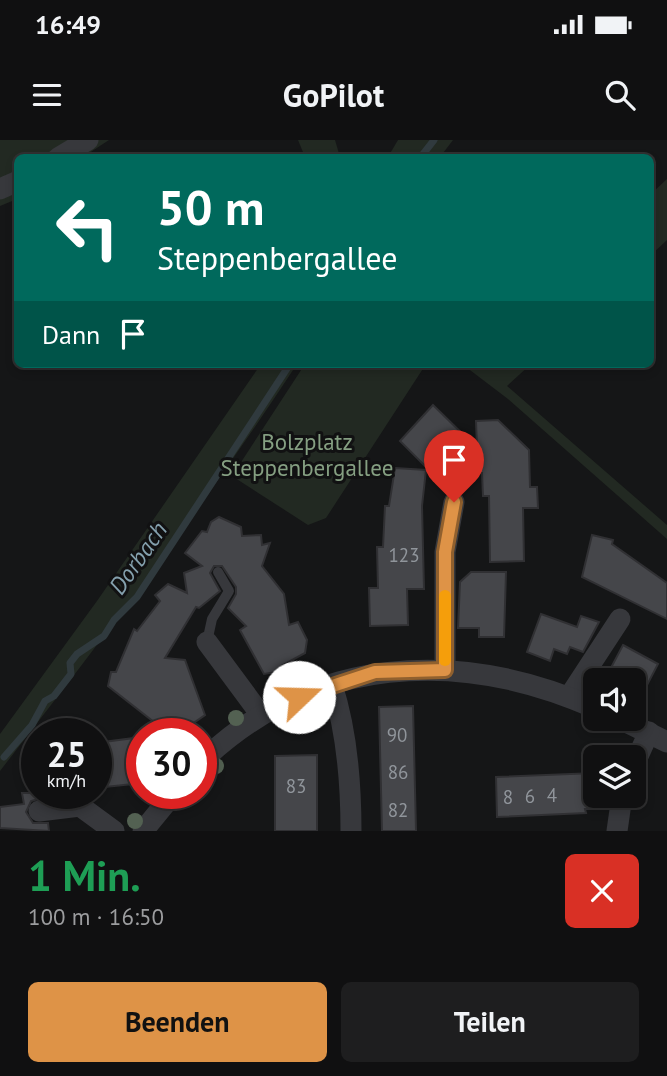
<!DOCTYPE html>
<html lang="de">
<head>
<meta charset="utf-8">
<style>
  :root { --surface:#101011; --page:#1e1e1f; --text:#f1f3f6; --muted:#9c9d9f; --line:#303031; --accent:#de9347 }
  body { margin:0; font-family:"PT Sans",sans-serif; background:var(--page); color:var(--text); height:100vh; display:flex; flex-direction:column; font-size:26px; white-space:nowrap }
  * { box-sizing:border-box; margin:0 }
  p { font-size:23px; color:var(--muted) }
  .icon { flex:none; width:38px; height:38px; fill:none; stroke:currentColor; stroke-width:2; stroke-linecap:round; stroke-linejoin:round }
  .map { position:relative; height:691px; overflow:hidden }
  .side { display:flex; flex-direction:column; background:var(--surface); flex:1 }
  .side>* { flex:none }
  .guide { position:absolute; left:14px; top:14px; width:640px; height:214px; border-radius:10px; box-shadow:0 4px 10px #0003,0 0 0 2px var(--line); background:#00695c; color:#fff; overflow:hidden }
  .tools { position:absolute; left:583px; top:528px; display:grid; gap:14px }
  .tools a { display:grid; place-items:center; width:63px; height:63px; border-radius:10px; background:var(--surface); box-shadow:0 4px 10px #0003,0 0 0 2px var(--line); font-size:35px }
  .speed { position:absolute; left:21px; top:578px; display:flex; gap:14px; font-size:35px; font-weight:700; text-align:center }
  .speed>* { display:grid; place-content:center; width:91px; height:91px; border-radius:50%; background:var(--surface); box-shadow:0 4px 10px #0003,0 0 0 2px var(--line); line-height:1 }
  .speed small { font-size:18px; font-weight:400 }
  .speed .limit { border:10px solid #d22; background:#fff; color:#111 }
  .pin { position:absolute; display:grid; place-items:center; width:60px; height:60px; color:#fff; margin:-72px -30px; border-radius:50% 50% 50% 0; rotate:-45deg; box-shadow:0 0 7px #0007 }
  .pin .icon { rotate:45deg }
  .me { position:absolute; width:77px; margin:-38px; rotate:69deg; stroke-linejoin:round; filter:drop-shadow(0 0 5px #0008) }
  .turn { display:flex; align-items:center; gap:24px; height:147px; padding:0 28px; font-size:32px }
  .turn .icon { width:91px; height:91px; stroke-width:2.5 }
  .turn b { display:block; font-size:49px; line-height:60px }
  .then { display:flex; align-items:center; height:66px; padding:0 28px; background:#0003; gap:14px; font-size:26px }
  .round { display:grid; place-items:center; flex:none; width:74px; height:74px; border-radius:10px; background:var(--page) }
  .summary { display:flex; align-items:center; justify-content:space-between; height:119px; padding:0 28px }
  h1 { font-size:42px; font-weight:700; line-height:52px; color:#1e9e55 }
  .action { display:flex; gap:14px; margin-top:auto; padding:14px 28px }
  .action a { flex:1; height:80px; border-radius:10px; background:var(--accent); color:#111; font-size:28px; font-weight:700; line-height:80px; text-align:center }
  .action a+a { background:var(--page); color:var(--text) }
  .status { display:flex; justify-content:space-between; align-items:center; height:49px; padding:0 35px; background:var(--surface); direction:ltr }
  .status svg { height:19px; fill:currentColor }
  header { display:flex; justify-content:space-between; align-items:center; height:91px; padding:0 28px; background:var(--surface); font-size:32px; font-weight:700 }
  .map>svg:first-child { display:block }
</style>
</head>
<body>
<div class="status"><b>16:49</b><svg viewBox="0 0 49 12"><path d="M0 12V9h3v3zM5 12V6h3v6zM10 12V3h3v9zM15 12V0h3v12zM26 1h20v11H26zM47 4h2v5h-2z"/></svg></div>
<header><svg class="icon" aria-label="menu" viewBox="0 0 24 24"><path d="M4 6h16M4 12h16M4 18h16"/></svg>GoPilot<svg class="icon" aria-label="search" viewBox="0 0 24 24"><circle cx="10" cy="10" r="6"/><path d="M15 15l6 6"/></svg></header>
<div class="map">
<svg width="667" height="691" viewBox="0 0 667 691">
  <rect width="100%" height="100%" fill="#151617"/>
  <g fill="#222922">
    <path d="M0,0H109L83,17L18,18L17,59L0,66Z"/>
    <path d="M298,0H335L340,17H305Z"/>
    <path d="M398,0H453L440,17H388Z"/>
    <path d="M667,39V100L651,115V54Z"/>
    <path d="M261,224H297C204,366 104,497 0,631V594L97,461Z"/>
    <path d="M305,224H426L326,378L308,385L232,336Z"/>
    <path d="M462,224H531L507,246L667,385V399L508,259Z"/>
  </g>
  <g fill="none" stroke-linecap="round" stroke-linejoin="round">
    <g stroke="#303a3e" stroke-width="7">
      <path d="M420,18L434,0"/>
      <path d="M4,617L32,585L45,561L54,556L71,534L70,523L77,514L104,496L114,480L137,457L290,224"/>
    </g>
  </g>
  <g fill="#45464a" stroke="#303033" stroke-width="2">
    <path d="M433,265L477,308L476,281L498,280L529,310L530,347H537L538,368H523L524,421L490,422L489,356H483L482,333L433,334L400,301Z"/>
    <path d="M395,328L426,330L422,366L424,449H407L408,485L370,486L369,448H378L377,407H383L385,366H389Z"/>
    <path d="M219,377L241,387L242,396L261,395L262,405L270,403L262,426L284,454L289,485L298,482L307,500L305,513L281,526L282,531L264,534L240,490L246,486L228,468L236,454V447L222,426H214L210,433L220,451L199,468L196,467L165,518L185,520L205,575L179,593H168L108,546L111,532H116L134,489L137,491L160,461L155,455L168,444L187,453L184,433L202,426L185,413L202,391L207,392L211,382Z"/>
    <path d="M592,395L613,400L612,404L667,443V479L582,437Z"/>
    <path d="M471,432H506L504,497H479V488H458L460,442Z"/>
    <path d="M541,474L577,487L581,476L599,482L583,512L570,507L567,514L554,509L550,521L527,512Z"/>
    <path d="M623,505L658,524L634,570V541H604Z"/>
    <path d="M413,566L416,691H382L379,567Z"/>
    <path d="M142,597V643L96,648V603Z"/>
    <path d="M317,615V691H275V616Z"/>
    <path d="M595,633V669H585L586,673L497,677L496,637Z"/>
    <path d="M22,653H44L45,657L31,661L26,672L33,683H48L49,691L0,688V667L24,664Z"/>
  </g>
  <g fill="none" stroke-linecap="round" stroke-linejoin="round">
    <path stroke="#37383c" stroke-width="10" d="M207,502L212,479L229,451L218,432"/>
    <g stroke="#37383c" stroke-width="21">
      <path d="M58,18L88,0"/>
      <path d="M0,49L18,41"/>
      <path d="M207,502L261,575"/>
      <path d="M445,530V412L454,362"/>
      <path d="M332,545C347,591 351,642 351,691"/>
      <path d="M569,557L620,479"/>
      <path d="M620,579L667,602"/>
      <path d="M201,622C312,515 459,508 595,568"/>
      <path d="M634,625L649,592"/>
      <path d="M39,671L80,666L114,691"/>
      <path d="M143,691L174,653"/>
      <path d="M617,691L622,656"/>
    </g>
  </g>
  <g fill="#536152">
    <circle cx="302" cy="540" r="8"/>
    <circle cx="277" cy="552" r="8"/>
    <circle cx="288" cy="576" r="8"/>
    <circle cx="236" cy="578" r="8"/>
    <circle cx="216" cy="626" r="8"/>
    <circle cx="135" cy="681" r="8"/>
  </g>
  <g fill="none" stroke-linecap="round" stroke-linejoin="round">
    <defs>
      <path id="route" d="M299,557L375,532L445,530V412L454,362"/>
    </defs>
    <use href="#route" stroke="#90602e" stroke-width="18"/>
    <use href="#route" stroke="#de9347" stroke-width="12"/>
    <path stroke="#f59e0b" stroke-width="12" d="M445,520V456"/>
  </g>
  <g text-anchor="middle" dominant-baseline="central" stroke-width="6" stroke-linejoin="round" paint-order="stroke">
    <g font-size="19" fill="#90959b">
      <text x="404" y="415">123</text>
      <text x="397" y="595">90</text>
      <text x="398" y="632">86</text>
      <text x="296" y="646">83</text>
      <text x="552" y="655">4</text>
      <text x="530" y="656">6</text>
      <text x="508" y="657">8</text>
      <text x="398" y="670">82</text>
    </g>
    <g font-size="23" fill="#859f82" stroke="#111112">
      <text x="307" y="301">Bolzplatz<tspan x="307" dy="26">Steppenbergallee</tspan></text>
    </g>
    <g font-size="24" font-style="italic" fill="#84a0ad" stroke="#111112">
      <text transform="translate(138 418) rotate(-55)">Dorbach</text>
    </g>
  </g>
</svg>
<div class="tools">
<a><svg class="icon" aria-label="sound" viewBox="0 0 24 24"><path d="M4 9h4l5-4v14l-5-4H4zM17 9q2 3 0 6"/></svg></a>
<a><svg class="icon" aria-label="layers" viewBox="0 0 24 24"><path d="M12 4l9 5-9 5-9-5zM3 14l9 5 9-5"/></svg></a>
</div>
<div class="speed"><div>25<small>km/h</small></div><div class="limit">30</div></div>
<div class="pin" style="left:454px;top:362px;background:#d93025"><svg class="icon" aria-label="arrive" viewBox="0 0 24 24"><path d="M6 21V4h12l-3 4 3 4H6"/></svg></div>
<svg class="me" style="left:299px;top:557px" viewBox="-20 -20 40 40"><circle r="19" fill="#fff"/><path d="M0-13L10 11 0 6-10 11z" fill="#de9347"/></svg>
<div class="guide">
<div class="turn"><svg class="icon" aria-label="left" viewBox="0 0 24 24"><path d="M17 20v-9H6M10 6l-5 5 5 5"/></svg><div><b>50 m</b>Steppenbergallee</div></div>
<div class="then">Dann<svg class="icon" aria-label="arrive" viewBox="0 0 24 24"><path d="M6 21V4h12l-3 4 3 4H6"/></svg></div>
</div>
</div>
<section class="side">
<div class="summary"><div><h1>1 Min.</h1><p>100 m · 16:50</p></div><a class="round" style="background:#d93025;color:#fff"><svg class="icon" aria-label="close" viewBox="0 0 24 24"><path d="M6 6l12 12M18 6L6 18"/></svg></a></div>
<div class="action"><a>Beenden</a><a>Teilen</a></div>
</section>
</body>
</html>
